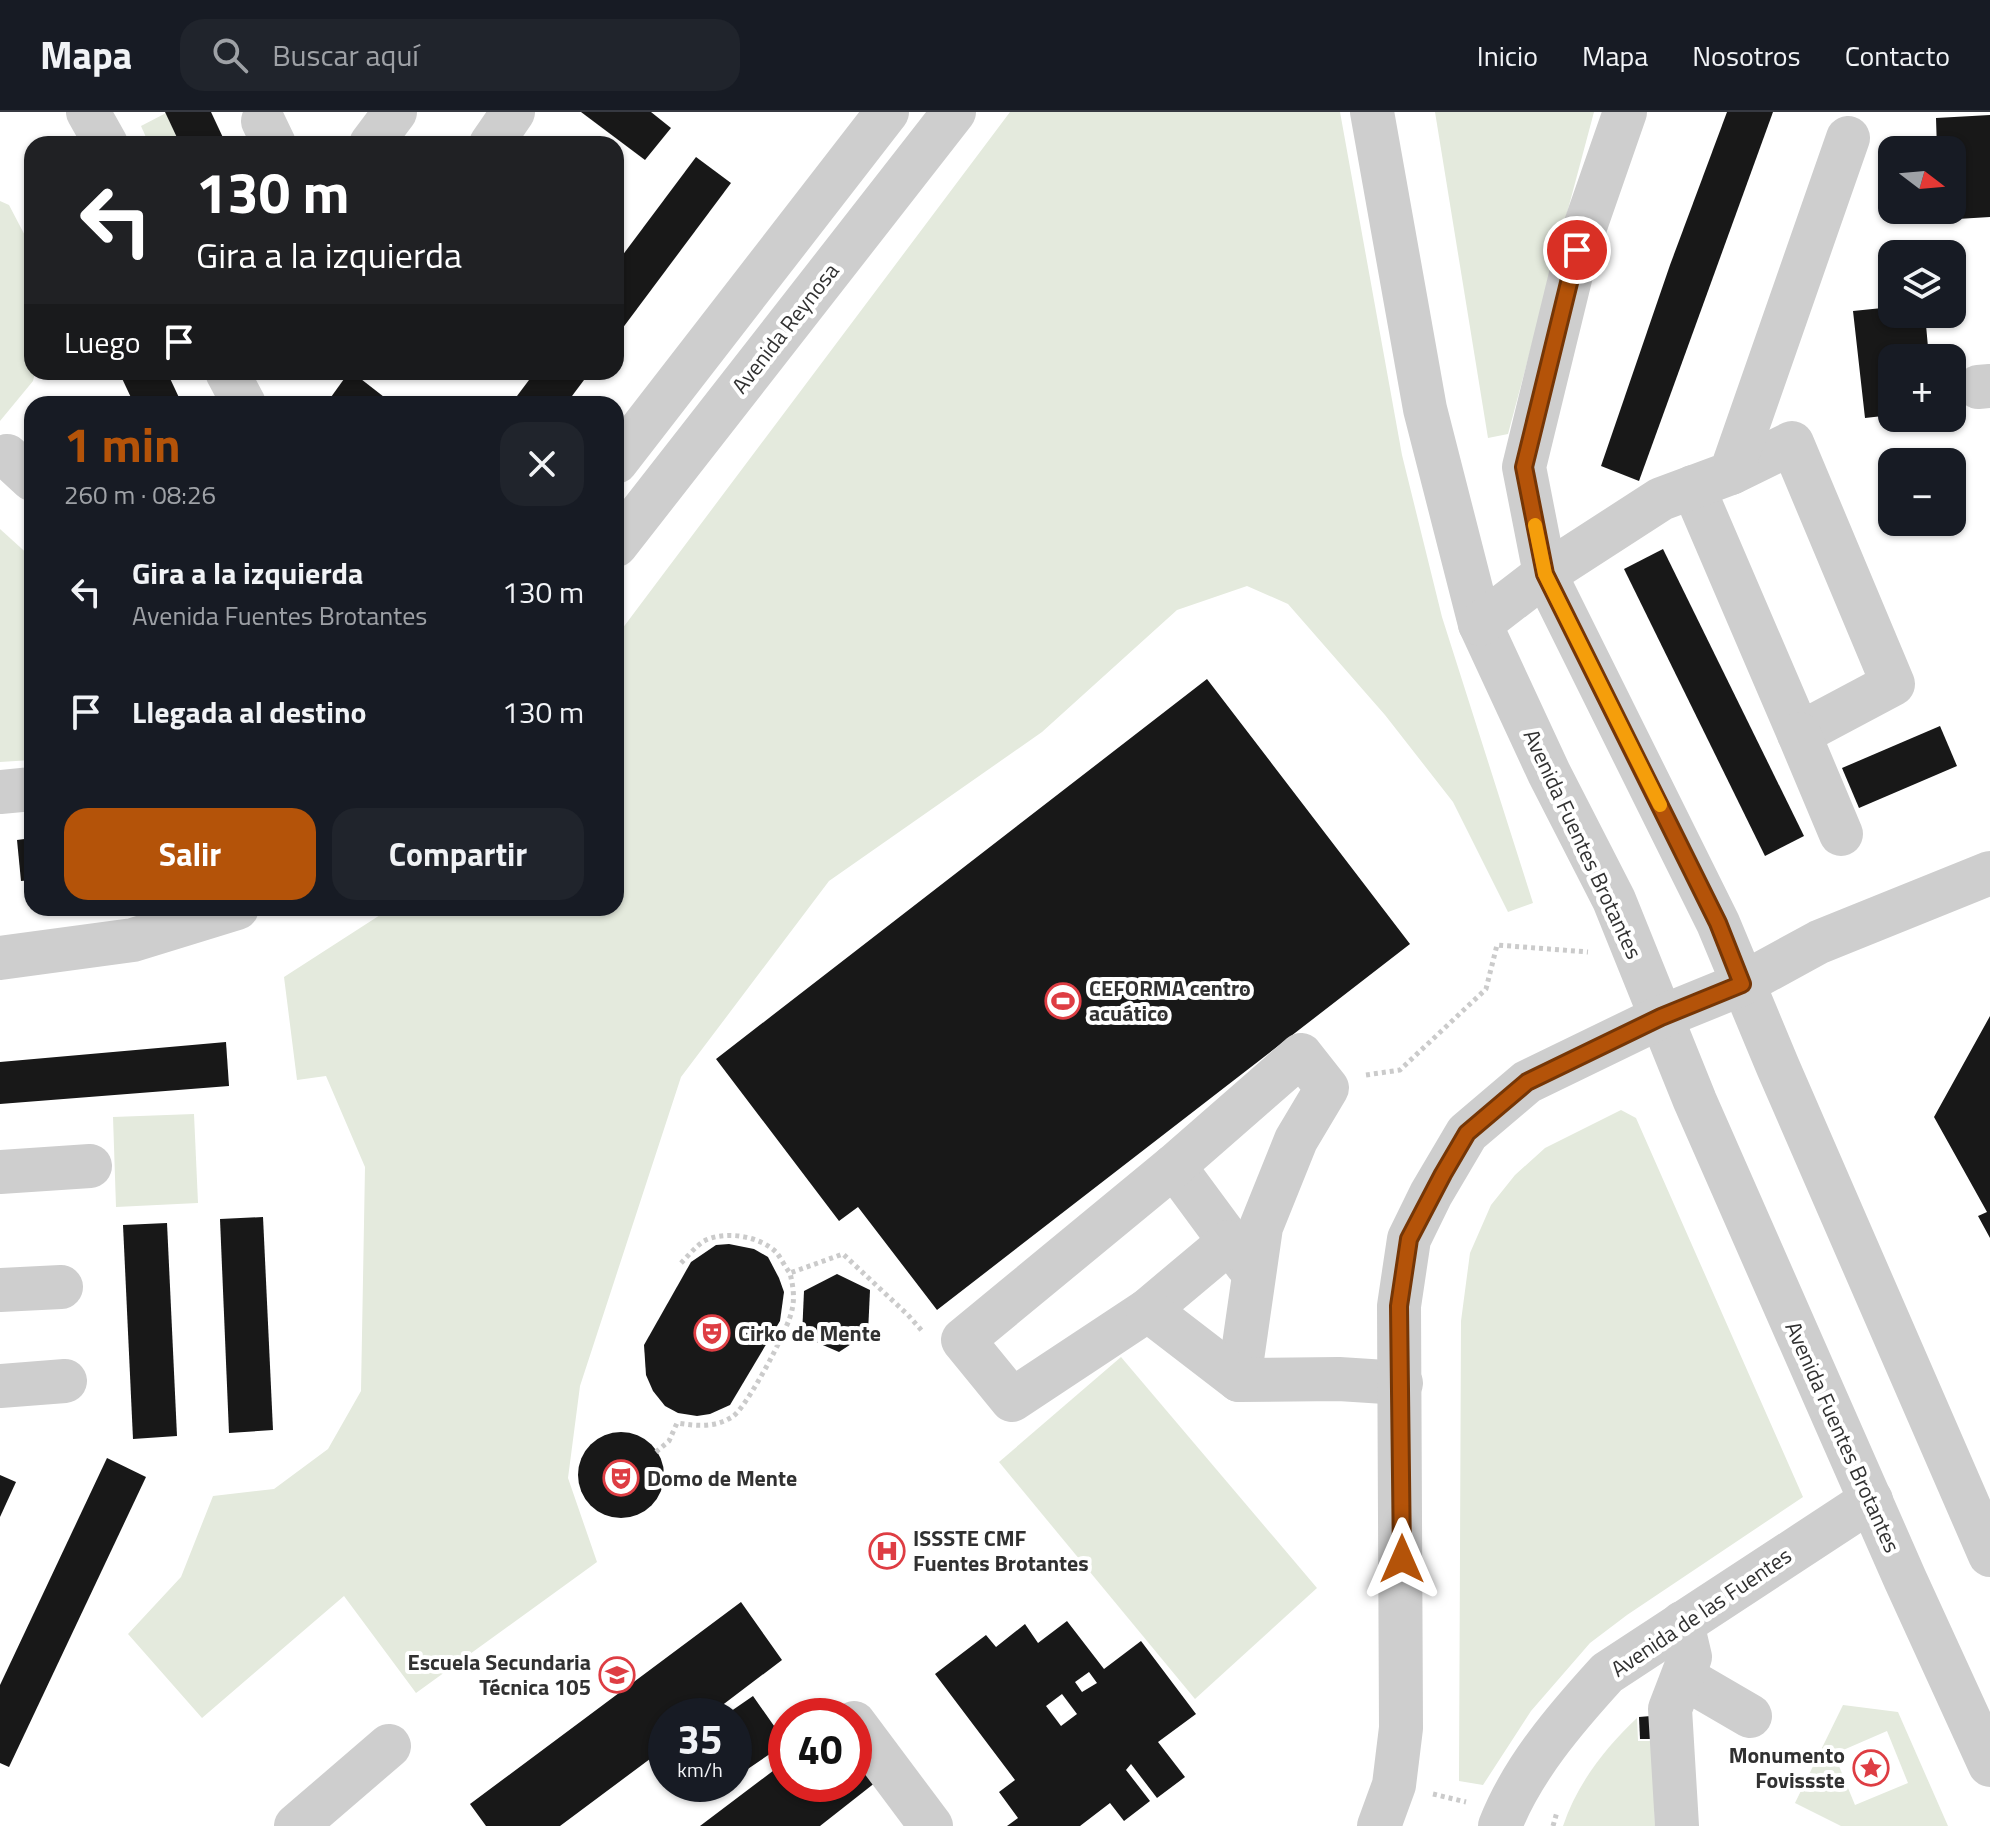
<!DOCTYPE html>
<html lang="es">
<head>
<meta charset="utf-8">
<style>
  :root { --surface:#171b24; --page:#20242c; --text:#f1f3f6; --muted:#9ea1a6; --line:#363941; --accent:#b45309 }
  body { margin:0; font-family:"Titillium Web",sans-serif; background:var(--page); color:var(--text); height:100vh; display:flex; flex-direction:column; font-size:30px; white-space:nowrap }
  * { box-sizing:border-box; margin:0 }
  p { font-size:26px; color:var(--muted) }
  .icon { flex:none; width:44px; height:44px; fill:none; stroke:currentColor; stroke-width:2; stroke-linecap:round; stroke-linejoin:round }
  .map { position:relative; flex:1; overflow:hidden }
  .drawer { position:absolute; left:24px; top:284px; width:600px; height:520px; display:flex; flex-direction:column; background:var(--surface); border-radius:24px; box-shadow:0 2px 6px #0004 }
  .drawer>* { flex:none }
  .top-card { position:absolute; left:24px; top:24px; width:600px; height:244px; border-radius:24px; box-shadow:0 2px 6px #0004; background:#202124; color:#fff; overflow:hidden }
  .needle { width:52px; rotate:106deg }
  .buttons { position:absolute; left:1878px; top:24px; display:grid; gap:16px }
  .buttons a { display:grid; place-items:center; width:88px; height:88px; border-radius:16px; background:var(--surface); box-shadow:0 2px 6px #0004; font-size:40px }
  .speed { position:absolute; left:648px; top:1586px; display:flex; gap:16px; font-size:40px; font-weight:700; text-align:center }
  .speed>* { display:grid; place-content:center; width:104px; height:104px; border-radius:50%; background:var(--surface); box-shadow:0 2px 6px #0004; line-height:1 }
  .speed small { font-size:20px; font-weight:400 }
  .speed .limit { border:12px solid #d22; background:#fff; color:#111 }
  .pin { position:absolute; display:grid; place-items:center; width:68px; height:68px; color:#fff; margin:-34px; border:4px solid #fff; border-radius:50%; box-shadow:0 2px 8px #0007 }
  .me { position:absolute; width:88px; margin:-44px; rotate:0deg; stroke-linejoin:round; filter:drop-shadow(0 0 6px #0008) }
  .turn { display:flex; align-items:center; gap:28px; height:168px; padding:0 40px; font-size:36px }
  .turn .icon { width:104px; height:104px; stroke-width:2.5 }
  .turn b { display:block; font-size:56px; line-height:68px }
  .then { display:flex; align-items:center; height:76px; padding:0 40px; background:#0003; gap:16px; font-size:30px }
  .round { display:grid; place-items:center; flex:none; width:84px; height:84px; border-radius:24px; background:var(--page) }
  .summary { display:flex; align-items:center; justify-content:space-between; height:136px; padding:0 40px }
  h1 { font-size:48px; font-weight:700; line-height:60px; color:var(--accent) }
  .action { display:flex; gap:16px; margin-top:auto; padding:16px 40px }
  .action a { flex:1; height:92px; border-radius:24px; background:var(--accent); color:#fff; font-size:32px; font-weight:700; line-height:92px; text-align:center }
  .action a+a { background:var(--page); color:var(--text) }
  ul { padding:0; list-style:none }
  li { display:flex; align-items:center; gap:24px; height:120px; padding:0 40px }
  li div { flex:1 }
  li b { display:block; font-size:30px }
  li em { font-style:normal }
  header { display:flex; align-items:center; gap:48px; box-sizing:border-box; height:112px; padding:0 40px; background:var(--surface); border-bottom:2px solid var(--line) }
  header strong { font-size:38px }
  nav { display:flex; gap:44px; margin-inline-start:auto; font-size:28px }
  .search { width:560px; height:72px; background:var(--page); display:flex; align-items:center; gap:20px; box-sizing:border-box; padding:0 28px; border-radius:24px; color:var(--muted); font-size:30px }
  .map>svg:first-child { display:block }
</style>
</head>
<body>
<header>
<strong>Mapa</strong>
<div class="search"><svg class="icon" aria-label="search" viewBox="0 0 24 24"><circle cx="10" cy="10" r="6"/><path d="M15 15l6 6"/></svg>Buscar aquí</div>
<nav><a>Inicio</a><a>Mapa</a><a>Nosotros</a><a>Contacto</a></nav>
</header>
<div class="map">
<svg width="1990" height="1714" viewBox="0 0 1990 1714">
  <rect width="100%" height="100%" fill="#fff"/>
  <g fill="#e4eadd" fill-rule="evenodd">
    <path d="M1010,0H1340L1402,343L1442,505L1533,791L1508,800L1453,690L1385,603L1288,492L1247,474L1177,498L1042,620L829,769L681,965L580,1274L568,1366L597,1450L416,1581L344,1484L202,1606L128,1522L181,1465L213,1384L274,1377L328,1337L361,1279L365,1055L326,964L297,968L284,865L391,796H616V525Z"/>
    <path d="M1435,0H1594L1508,322L1488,326Z"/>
    <path d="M166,1L180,32H149L141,14Z"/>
    <path d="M0,89L9,93L32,137V260H35L33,269L0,309Z"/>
    <path d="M0,417L32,446V648L0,650Z"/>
    <path d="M1621,998L1636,1006L1803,1385L1627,1503L1590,1531L1531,1599L1483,1673L1459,1669L1461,1209L1470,1141L1491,1093L1515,1063L1545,1036Z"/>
    <path d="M194,1002L198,1091L116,1095L113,1005Z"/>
    <path d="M1121,1245L1317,1476L1195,1587L999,1350Z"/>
    <path d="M1843,1593L1898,1600L1948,1714H1841L1795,1691ZM1887,1619L1908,1671L1855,1693L1834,1642Z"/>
    <path d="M1637,1606L1638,1629H1652L1655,1714H1563C1577,1672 1605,1636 1637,1606Z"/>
  </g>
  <g fill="#181818" fill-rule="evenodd">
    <path d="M165,0H211L226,32H180Z"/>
    <path d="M581,0H651L671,16L645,48Z"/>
    <path d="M1727,0H1773L1639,369L1601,354L1670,153Z"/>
    <path d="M1990,3V105L1941,108L1940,98H1952V71H1958L1956,39L1937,38L1936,6Z"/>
    <path d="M696,45L731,71L616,225V152Z"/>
    <path d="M1892,195V202H1925L1929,246H1892V303L1865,306L1853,199Z"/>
    <path d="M119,260H167L182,292H134Z"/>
    <path d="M349,260H352L393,292H326Z"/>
    <path d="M535,260H590L566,292H511Z"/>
    <path d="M1663,437L1804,724L1765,744L1624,457Z"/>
    <path d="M1207,567L1410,832L937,1198L858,1095L839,1109L716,947Z"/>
    <path d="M1940,614L1957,654L1859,696L1842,656Z"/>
    <path d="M32,726V768L21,769L17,728Z"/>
    <path d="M1990,904V1126L1978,1104L1987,1100L1934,1005Z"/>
    <path d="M226,930L229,974L0,992V950Z"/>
    <path d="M263,1105L273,1318L229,1321L220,1107Z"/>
    <path d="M167,1111L177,1324L133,1327L123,1113Z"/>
    <path d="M729,1132L754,1137L768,1145L779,1166L784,1180L780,1209L730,1293L710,1302L697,1304L678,1301L665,1294L653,1279L646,1263L644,1233L691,1150L716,1133Z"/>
    <path d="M837,1162L870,1178L868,1221L839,1240L802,1224L804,1179Z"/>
    <circle cx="621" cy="1363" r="43"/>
    <path d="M107,1346L146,1365L9,1655L0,1651V1573Z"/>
    <path d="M0,1363L16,1370L0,1405Z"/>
    <path d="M741,1490L782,1548L708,1604H666V1635L560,1714H486L470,1692Z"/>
    <path d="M1067,1509L1104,1557L1141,1529L1196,1602L1158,1630L1185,1665L1157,1686L1131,1652L1126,1658L1150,1689L1124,1709L1110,1691L1080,1714H1007L1018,1706L999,1680L1015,1668L935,1562L986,1523L996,1535L1025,1512L1038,1531ZM1089,1560L1097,1571L1082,1580L1075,1570ZM1062,1582L1077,1602L1061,1614L1046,1594Z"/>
    <path d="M753,1584L786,1631L736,1665L734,1662V1604H724Z"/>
    <path d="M1651,1604L1652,1627H1640L1639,1605Z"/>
    <path d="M854,1642L876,1670L820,1714H700L786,1649V1672H854Z"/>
  </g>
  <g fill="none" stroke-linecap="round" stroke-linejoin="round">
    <g stroke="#cbcbcb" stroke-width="5" stroke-dasharray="4 4" stroke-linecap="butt">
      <path d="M1366,963L1400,958L1486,877L1497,833L1588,840"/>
      <path d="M681,1151C688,1144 695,1135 704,1129C725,1118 759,1124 776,1140C781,1146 785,1155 790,1161"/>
      <path d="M656,1340L669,1329L677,1311C697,1314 714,1316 732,1305C746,1297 789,1216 792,1198C795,1185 793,1174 790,1161L843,1142L908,1203L923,1220"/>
      <path d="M1433,1682L1466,1690"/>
      <path d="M1553,1714L1557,1700"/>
    </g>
    <g stroke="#cecece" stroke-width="44">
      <path d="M88,0L106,32"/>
      <path d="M1372,0L1425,297L1480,512L1549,661L1614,788L1695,989L1905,1467L1990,1653"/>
      <path d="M1625,0L1577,138L1524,355L1545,462L1718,811L1778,955L1990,1443"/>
      <path d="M263,9L274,32"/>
      <path d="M371,32L395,0"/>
      <path d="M491,32L513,0"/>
      <path d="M227,260L244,292"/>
      <path d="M1978,275L1990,274"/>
      <path d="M7,344L32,367"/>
      <path d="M616,350L887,0"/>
      <path d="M1693,375L1799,622L1893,572L1792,331L1731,361"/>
      <path d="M616,433L954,0"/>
      <path d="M1480,512L1545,462L1661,387L1731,361L1848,26"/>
      <path d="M1799,622L1841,722"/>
      <path d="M0,680L32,677"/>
      <path d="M0,846L133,828L237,796"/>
      <path d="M1174,1054L1247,1153"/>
      <path d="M0,1060L90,1054"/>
      <path d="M1229,1130L1148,1198L1012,1288L963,1228L1174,1054L1301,943L1327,976L1296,1028L1261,1115L1239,1268"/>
      <path d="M0,1178L61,1175"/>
      <path d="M1148,1198L1239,1268L1339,1267L1401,1271"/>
      <path d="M0,1274L65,1269"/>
      <path d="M1683,1565L1750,1604"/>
      <path d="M854,1611L931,1714"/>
      <path d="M296,1714L389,1634"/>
      <path d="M1379,1714L1394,1673L1401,1616L1399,1194L1409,1127L1431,1082L1467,1021L1527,970L1661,905L1742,872L1819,830L1990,761"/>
      <path d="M1500,1714C1522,1657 1566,1606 1607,1561L1871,1388"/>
      <path d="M1677,1714L1670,1597L1690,1545L1682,1511"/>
    </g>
  </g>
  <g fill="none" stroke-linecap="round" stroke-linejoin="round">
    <defs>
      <path id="route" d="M1402,1447L1399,1194L1409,1127L1443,1062L1467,1021L1527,970L1661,905L1742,872L1718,811L1545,462L1524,355L1577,138"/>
    </defs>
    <use href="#route" stroke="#753606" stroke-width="20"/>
    <use href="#route" stroke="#b45309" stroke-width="14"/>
    <path stroke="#f59e0b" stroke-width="14" d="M1535,413L1545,462L1660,693"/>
  </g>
  <defs>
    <symbol id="stadium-ring" viewBox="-11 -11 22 22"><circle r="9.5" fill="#fff" stroke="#de3d43" stroke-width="1.5"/><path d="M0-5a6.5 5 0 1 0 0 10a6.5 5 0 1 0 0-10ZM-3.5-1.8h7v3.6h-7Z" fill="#de3d43"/></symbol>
    <symbol id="theatre-ring" viewBox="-11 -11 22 22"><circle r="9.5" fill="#fff" stroke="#de3d43" stroke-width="1.5"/><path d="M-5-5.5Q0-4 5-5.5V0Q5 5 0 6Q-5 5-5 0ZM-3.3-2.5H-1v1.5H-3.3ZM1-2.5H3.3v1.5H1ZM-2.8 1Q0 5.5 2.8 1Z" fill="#de3d43"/></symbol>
    <symbol id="hospital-ring" viewBox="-11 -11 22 22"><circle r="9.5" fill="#fff" stroke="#de3d43" stroke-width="1.5"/><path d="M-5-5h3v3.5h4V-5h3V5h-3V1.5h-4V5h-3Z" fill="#de3d43"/></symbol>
    <symbol id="school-ring" viewBox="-11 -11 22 22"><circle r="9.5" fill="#fff" stroke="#de3d43" stroke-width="1.5"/><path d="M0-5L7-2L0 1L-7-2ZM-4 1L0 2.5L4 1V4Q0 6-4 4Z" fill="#de3d43"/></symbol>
    <symbol id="sight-ring" viewBox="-11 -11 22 22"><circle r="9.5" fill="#fff" stroke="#de3d43" stroke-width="1.5"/><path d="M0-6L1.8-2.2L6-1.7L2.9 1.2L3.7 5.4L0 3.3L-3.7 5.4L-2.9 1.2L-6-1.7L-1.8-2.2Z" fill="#de3d43"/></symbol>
  </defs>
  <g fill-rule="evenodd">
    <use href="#stadium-ring" x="1043" y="869" width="40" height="40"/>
    <use href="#theatre-ring" x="692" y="1201" width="40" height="40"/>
    <use href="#theatre-ring" x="601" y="1346" width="40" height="40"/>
    <use href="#hospital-ring" x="867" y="1419" width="40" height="40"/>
    <use href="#school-ring" x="597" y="1543" width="40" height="40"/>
    <use href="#sight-ring" x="1851" y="1636" width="40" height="40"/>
  </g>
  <g text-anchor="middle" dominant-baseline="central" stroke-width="8" stroke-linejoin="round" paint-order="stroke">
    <g font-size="22" fill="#313131" stroke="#fff">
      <text transform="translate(785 216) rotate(-52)">Avenida Reynosa</text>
      <text transform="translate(1583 732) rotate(65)">Avenida Fuentes Brotantes</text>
      <text transform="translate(1843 1325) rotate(66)">Avenida Fuentes Brotantes</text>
      <text transform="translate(1701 1500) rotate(-34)">Avenida de las Fuentes</text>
    </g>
    <g font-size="22" font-weight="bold" fill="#313131" stroke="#fff" text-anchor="start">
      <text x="1089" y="876">CEFORMA centro<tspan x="1089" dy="25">acuático</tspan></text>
      <text x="738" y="1221">Cirko de Mente</text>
      <text x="647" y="1366">Domo de Mente</text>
      <text x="913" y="1426">ISSSTE CMF<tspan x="913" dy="25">Fuentes Brotantes</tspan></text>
      <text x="591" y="1550" text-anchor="end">Escuela Secundaria<tspan x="591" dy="25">Técnica 105</tspan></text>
      <text x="1845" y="1643" text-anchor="end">Monumento<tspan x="1845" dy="25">Fovissste</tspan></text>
    </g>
  </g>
</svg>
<div class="buttons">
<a><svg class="needle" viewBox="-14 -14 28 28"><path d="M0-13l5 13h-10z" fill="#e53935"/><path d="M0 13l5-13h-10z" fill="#9ea1a6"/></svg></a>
<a><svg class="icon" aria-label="layers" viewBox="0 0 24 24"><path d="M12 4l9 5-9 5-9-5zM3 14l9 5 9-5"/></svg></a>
<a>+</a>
<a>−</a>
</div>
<div class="speed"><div>35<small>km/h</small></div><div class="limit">40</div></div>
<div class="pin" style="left:1577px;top:138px;background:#d93025"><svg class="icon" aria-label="arrive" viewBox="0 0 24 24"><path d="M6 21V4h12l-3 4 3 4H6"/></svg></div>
<svg class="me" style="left:1402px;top:1447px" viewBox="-20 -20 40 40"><path d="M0-17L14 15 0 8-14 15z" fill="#b45309" stroke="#fff" stroke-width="4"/></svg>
<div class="top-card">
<div class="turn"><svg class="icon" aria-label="left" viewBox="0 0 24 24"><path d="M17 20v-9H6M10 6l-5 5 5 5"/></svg><div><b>130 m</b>Gira a la izquierda</div></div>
<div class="then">Luego<svg class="icon" aria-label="arrive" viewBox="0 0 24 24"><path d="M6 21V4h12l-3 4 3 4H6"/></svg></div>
</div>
<section class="drawer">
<div class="summary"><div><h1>1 min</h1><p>260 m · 08:26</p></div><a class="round"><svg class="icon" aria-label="close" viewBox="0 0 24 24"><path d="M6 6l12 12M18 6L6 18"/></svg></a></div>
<ul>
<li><svg class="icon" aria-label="left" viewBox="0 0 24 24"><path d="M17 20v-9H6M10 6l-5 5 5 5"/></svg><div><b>Gira a la izquierda</b><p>Avenida Fuentes Brotantes</p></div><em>130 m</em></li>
<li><svg class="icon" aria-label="arrive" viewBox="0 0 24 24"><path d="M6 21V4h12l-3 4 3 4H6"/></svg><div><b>Llegada al destino</b></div><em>130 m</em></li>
</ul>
<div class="action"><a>Salir</a><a>Compartir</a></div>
</section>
</div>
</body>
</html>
